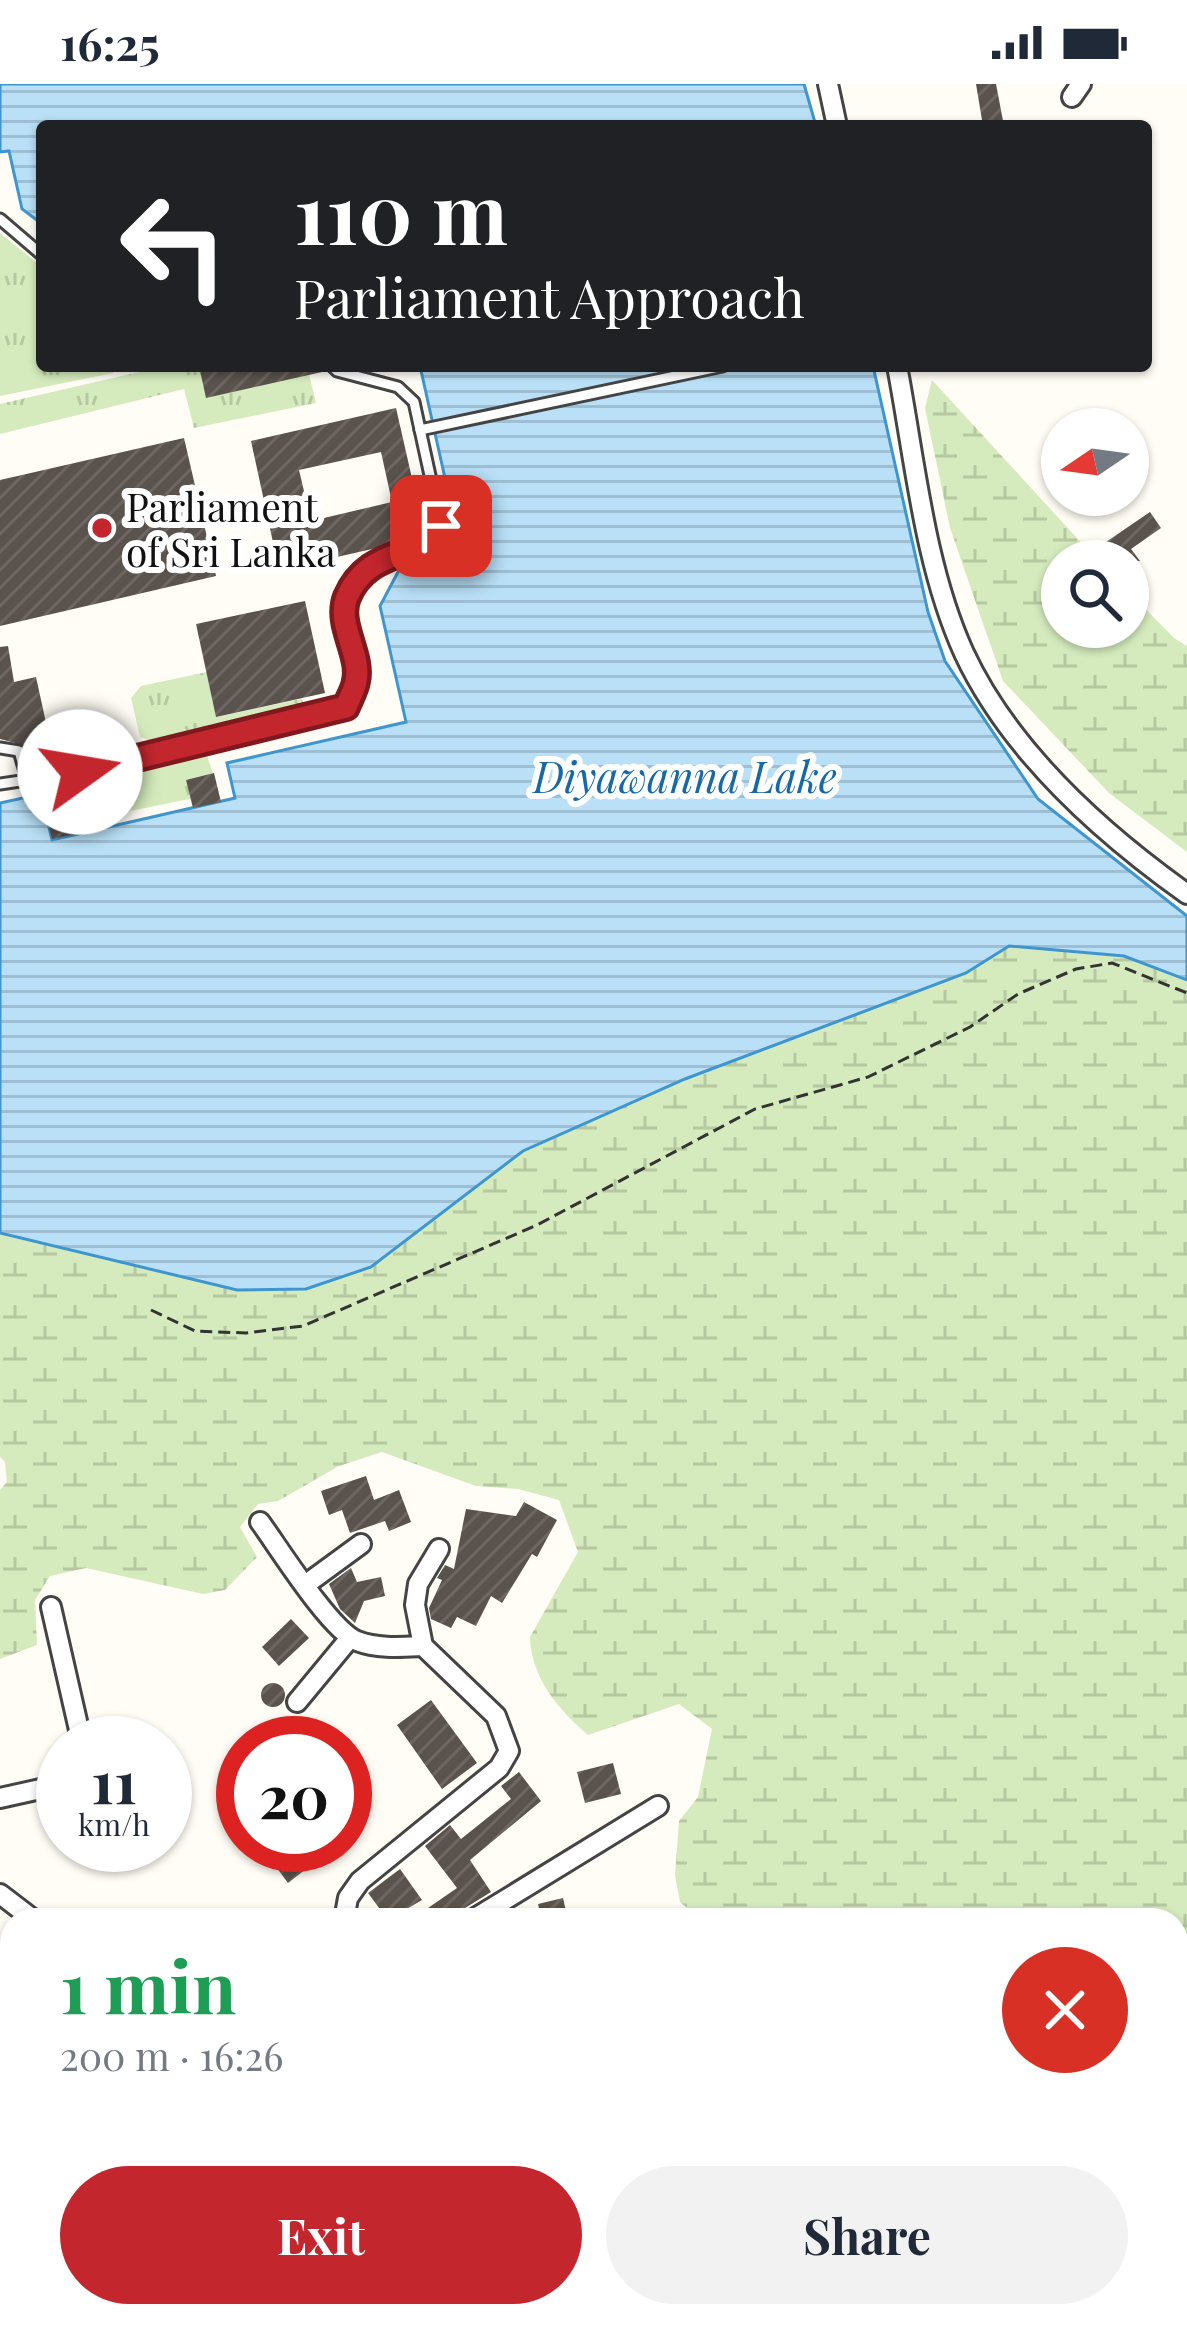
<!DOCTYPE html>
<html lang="en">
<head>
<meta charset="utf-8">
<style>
  :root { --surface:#fff; --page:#f2f2f3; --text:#1f2937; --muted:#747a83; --accent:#c4262e }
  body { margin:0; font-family:"Playfair Display",serif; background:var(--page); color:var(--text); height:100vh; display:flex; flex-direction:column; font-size:45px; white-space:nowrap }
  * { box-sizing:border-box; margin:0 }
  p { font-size:39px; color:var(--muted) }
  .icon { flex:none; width:66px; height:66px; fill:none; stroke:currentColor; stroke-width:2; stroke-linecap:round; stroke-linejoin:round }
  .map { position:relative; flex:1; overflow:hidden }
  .panel { position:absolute; left:0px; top:1824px; width:1188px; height:420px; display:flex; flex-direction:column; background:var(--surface); border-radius:36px 36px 0 0; box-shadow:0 3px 9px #0004 }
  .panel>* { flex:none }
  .top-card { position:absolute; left:36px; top:36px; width:1116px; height:252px; border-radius:12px; box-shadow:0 3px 9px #0004; background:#202124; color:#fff; overflow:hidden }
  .needle { width:78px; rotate:257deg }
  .buttons { position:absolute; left:1041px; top:324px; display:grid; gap:24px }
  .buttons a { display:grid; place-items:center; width:108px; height:108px; border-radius:50%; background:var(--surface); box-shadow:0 3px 9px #0004; font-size:60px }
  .speed { position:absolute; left:36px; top:1632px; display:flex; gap:24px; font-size:60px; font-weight:700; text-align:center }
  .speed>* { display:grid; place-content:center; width:156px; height:156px; border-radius:50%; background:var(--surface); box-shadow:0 3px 9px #0004; line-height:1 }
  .speed small { font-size:30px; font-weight:400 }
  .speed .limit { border:18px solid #d22; background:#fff; color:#111 }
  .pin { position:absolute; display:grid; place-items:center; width:102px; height:102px; color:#fff; margin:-51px; border-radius:24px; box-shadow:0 6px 18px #0006 }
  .me { position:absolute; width:132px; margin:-66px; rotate:77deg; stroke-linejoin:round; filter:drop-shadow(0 0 9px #0008) }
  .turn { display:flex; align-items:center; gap:42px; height:252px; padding:0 60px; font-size:54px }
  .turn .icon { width:156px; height:156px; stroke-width:2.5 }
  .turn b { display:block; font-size:84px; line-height:102px }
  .round { display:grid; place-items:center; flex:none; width:126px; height:126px; border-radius:63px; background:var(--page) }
  .head { display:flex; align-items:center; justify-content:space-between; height:204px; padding:0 60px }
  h1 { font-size:72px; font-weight:700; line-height:90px; color:#1e9e55 }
  .action { display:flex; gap:24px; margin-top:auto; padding:24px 60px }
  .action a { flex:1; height:138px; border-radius:72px; background:var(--accent); color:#fff; font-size:48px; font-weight:700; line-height:138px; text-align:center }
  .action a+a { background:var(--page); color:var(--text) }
  .status { display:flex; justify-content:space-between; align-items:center; height:84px; padding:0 60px; background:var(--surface); direction:ltr }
  .status svg { height:33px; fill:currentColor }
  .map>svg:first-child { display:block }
</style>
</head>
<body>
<div class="status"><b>16:25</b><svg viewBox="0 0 49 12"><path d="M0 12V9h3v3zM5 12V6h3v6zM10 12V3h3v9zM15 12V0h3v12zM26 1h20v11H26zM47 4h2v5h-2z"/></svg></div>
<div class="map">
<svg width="1187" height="2244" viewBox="0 0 1187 2244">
  <defs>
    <pattern id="grass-tufts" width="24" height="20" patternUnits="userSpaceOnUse" patternTransform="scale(3)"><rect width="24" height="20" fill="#d5ebbd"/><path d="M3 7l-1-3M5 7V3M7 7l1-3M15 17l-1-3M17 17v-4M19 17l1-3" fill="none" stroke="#b6c8a1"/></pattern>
    <pattern id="wetland-marsh" width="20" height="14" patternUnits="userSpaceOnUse" patternTransform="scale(3)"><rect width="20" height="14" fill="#d5ebbd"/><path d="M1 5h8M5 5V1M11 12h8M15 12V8" fill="none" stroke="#b6c8a1"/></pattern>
    <pattern id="water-rules" width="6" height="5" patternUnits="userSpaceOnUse" patternTransform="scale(3)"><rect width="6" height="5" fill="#b9e0f7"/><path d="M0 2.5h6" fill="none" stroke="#9ebfd3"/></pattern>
    <pattern id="building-hatch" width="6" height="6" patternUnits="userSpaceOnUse" patternTransform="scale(3)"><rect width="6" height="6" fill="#5a524d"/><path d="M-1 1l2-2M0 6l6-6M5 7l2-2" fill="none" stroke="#6d6662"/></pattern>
  </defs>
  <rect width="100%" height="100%" fill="#fffdf5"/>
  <g fill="url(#grass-tufts)">
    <path d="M0,149L42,183V282H112L113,289L0,312Z"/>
    <path d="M165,282H307L316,319L194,344L184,305L0,350V320Z"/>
    <path d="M207,588L217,633L301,615L305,620L299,627L160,660L140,653L131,614L141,602Z"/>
    <path d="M207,671L219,709L71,739L64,704Z"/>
  </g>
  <g fill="url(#wetland-marsh)">
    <path d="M932,296L1098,477H1062V543H1128V507L1174,554L1187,562V768L1109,709L1003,597L950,444L925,324Z"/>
    <path d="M1009,862L1124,872L1187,896V1883C1184,1896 1179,1910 1181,1923C1185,1958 1187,2011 1176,2040V1836H700L680,1818L675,1791L679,1737L698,1713L712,1645L679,1620L588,1651C559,1626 531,1594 530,1553L578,1468L559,1416L518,1405L476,1402L382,1368L339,1382L278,1417L258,1420L240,1443L257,1473L225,1506L203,1510L86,1484L50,1492L35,1516L37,1561L0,1575V1406L7,1398L5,1378L0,1373V1149L237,1206L372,1183L523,1067L685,995L966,889Z"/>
    <path d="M928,2232H1173L1175,2244H933Z"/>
  </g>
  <g fill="url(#water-rules)" stroke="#3f96cf" stroke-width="3">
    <path d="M0,0H804L816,42H42V140L22,125L9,67L0,68Z"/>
    <path d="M420,282H873L928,528L945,577L1038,715L1187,832V896L1124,872L1009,862L966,889L685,995L523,1067L371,1183L306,1205L237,1206L0,1149V719L41,710L52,756L235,714L227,679L406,638L380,522L408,469L459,457Z"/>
  </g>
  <g fill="url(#building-hatch)" fill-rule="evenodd">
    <path d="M976,0H996L1004,42H983Z"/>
    <path d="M199,282H322V288L206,314Z"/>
    <path d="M396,324L424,447L399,459L279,486L251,357ZM381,368L392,418L311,437L299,386Z"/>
    <path d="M184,354L216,492L0,542V396Z"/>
    <path d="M1150,428L1161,444L1131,465L1140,477H1119L1106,458Z"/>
    <path d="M305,517L325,609L216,633L196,540Z"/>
    <path d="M8,562L14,598L36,593L50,657L27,662L0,655V563Z"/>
    <path d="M214,689L221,718L193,724L186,696Z"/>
    <path d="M73,720L80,749L52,755L45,727Z"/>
    <path d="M366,1392L374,1416L399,1406L411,1438L389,1447L385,1437L350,1449L342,1426L329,1431L321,1407Z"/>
    <path d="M524,1418L557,1436L537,1473L532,1470L502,1519L491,1512L476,1542L457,1533L451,1544L431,1535L429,1524L442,1496L437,1494L445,1481L454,1485L466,1425L516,1432Z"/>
    <path d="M351,1484L357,1498L381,1493L385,1512L364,1517L355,1539L340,1525L329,1500Z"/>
    <path d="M291,1535L309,1554L279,1582L262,1563Z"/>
    <circle cx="273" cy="1611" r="12"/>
    <path d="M431,1616L477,1679L442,1705L397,1641Z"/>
    <path d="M613,1679L621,1710L585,1719L577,1688Z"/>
    <path d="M519,1688L541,1717L470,1776L491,1808L465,1824L455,1836H435L428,1824L457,1804L425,1762L450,1741L461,1755L511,1715L501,1702Z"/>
    <path d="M260,1761H303L315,1778L288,1799Z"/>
    <path d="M400,1785L422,1816L388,1836L368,1809Z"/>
    <path d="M563,1814L568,1836H542L538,1820Z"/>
  </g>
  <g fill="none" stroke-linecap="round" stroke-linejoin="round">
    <defs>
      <g id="lane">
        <path d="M0,135L42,171"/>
        <path d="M420,346L723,282"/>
        <path d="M0,664L19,667L27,695"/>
        <path d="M0,700L80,688L346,623C349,615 355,605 356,596C361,571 336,540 347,513C368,463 421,475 441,442L414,318L398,303L337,287L332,282"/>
      </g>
      <g id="street">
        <path d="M828,0L837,42"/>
        <path d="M1072,13L1081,0"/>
        <path d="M897,282C915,376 924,481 964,569C1010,668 1100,748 1187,810"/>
        <path d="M260,1438C279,1464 330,1546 357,1557C378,1565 401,1563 423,1562"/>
        <path d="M305,1501L361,1460"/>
        <path d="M51,1523L82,1659"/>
        <path d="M297,1618L350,1554"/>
        <path d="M0,1714L63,1700"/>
        <path d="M0,1810L34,1836"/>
        <path d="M344,1836L348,1814L360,1797L499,1684L509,1667L496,1632L423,1562L415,1521L418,1500L439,1465"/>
        <path d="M472,1836L658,1722"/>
        <path d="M0,2052L12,2049"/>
        <path d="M0,2158L12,2154"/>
        <path d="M1179,2205L1187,2203"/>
        <path d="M189,2232L194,2244"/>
        <path d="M457,2232L460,2244"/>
        <path d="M537,2244L553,2232"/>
        <path d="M875,2244L885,2232"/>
      </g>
    </defs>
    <use href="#lane" stroke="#444" stroke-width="15"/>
    <use href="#street" stroke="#444" stroke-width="24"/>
    <path stroke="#333" stroke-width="3" stroke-dasharray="12 6" stroke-linecap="butt" d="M151,1226L195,1247L246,1249L303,1242L537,1141L755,1025L868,993L970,943L1018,910L1076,885L1112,879L1187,909"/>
    <use href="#lane" stroke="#fff" stroke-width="9"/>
    <use href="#street" stroke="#fff" stroke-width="18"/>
  </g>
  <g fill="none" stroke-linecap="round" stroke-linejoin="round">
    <defs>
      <path id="route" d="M80,688L346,623C349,615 355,605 356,597C362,571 336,540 347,513C368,463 421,475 441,442"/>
    </defs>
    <use href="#route" stroke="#7f191e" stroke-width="30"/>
    <use href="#route" stroke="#c4262e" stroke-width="21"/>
  </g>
  <circle fill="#c4262e" stroke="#fff" stroke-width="4.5" cx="102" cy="444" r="12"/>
  <g text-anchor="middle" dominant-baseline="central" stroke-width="12" stroke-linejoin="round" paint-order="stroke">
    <g font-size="39" fill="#111" stroke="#fff" text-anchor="start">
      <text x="126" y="422">Parliament<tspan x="126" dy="45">of Sri Lanka</tspan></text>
    </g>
    <g font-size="42" font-style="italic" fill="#1768a6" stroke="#fff">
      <text x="685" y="692">Diyawanna Lake</text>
    </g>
  </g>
</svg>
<div class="buttons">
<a><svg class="needle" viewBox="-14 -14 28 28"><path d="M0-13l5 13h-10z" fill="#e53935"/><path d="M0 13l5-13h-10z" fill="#747a83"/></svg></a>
<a><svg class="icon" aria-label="search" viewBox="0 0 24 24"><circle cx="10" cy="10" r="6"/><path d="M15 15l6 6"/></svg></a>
</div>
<div class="speed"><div>11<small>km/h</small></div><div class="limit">20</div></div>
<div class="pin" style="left:441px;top:442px;background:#d93025"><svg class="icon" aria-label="arrive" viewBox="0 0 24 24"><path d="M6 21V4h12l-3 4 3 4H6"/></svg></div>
<svg class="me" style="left:80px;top:688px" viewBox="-20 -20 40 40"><circle r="19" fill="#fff"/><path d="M0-13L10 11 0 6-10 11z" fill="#c4262e"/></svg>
<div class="top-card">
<div class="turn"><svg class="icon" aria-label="left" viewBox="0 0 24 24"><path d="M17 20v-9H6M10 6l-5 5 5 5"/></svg><div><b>110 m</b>Parliament Approach</div></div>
</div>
<section class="panel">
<div class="head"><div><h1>1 min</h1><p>200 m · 16:26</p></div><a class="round" style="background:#d93025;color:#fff"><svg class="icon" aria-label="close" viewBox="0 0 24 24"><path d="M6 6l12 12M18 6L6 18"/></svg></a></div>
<div class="action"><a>Exit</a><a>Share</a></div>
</section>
</div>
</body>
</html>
